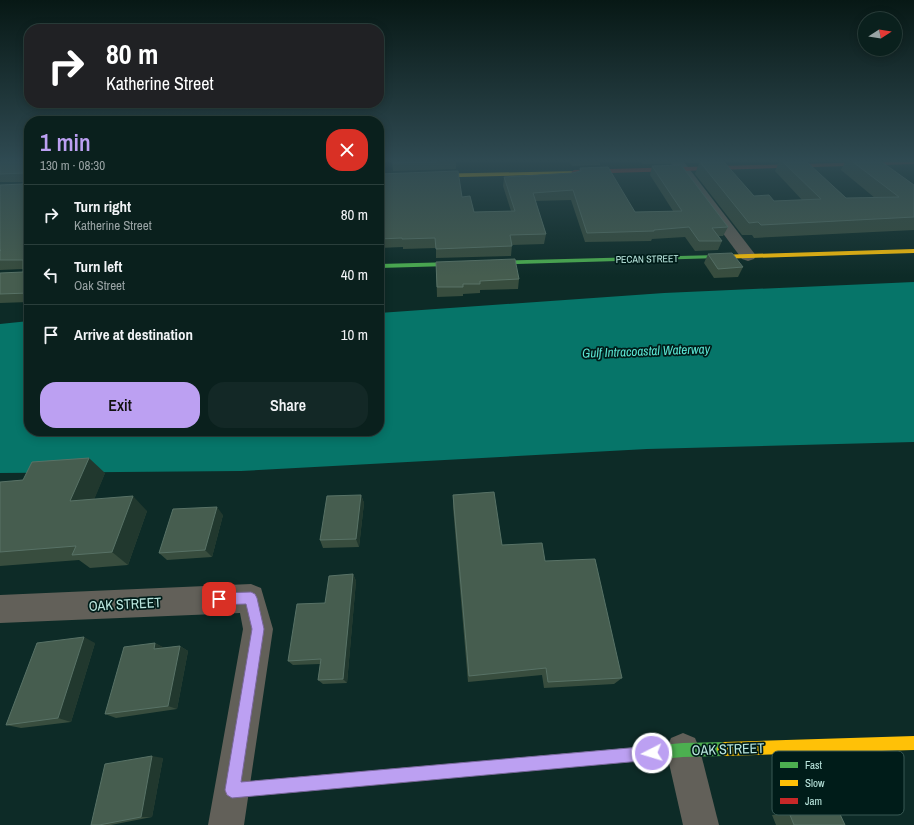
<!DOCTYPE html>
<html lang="en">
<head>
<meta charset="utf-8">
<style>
  :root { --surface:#0a201d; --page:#132826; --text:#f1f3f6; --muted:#99a3a4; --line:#2a3e3b; --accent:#bca0f2 }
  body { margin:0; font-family:"Archivo Narrow",sans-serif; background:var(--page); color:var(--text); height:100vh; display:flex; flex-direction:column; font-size:15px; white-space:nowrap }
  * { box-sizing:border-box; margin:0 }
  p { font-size:13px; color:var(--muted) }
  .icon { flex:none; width:22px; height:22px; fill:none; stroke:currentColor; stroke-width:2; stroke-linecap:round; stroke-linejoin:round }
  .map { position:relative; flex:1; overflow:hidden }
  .side { position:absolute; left:24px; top:116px; width:360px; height:320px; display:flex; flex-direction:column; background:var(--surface); border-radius:16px; box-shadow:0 2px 10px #0003,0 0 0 1px var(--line) }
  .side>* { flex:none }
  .guide { position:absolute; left:24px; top:24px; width:360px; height:84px; border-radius:16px; box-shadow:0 2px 10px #0003,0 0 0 1px var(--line); background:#202124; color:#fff; overflow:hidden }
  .needle { width:26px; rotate:78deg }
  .tools { position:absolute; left:858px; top:12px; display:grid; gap:8px }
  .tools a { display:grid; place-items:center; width:44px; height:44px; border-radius:50%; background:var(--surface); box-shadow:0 2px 10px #0003,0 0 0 1px var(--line); font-size:20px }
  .pin { position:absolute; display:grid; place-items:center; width:34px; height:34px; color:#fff; margin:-17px; border-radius:8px; box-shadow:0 2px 6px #0006 }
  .me { position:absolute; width:44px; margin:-22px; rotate:265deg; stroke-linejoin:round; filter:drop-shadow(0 0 3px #0008) }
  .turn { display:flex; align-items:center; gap:14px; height:84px; padding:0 16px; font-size:18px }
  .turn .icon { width:52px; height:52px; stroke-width:2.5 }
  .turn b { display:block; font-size:28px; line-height:34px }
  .round { display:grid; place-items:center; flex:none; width:42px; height:42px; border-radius:16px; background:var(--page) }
  .overview { display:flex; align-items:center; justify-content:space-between; height:68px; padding:0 16px }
  h1 { font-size:24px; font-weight:600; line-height:30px; color:var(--accent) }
  .action { display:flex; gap:8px; margin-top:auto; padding:8px 16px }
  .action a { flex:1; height:46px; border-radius:16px; background:var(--accent); color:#111; font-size:16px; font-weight:600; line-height:46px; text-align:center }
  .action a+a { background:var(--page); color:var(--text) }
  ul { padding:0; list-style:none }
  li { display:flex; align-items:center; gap:12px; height:60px; padding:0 16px; border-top:1px solid var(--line) }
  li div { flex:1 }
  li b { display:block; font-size:15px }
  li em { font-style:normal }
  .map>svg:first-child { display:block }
</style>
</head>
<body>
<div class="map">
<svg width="914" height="825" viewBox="0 0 914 825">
  <rect width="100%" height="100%" fill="#0d2b27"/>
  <path fill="#067569" d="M914,282V442L647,449L241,471L0,473V324L29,321V431H379V313L664,293Z"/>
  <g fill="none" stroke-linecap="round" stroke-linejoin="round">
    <g fill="#626059" fill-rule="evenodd">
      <path d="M670,162H684L754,253L756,256L754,259L748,261L742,259Z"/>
      <path d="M251,584L261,588L273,629L244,825H208L243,629L240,613L0,623V595Z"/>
      <path d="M683,733L695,738L700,750L719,825H683L666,750L671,738Z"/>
    </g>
    <g fill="#4caf50" fill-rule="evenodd">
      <path d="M717,255L720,257L719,258L379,268V264Z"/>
      <path d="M724,742L729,744L731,749L729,754L724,756L683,757L429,780L424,778L422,773L424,768L429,766L683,743Z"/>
    </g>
    <g fill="#ffc107" fill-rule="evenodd">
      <path d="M576,171V173L574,174L379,179V175Z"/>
      <path d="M914,249V253L717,259L714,257L717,255Z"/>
      <path d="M914,736V750L724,756L719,754L717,749L719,744L724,742Z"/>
      <path d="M429,766L434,768L436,773L434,778L429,780L232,797L227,795L225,790L227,785L232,783Z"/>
    </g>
    <path fill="#c62828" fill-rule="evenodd" d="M869,162H914V164L574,174L571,172L574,170Z"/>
  </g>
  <g fill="#384d3e">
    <path d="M29,162V302L0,303V273L23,272V269L0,270V185L23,184V182H0V174Z"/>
    <path d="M392,162H456V169L393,171Z"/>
    <path d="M570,162H600V165L572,166Z"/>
    <path d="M641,162H671L670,164H643Z"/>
    <path d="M685,162H724L754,196L774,201L802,200L775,171L779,162H807L846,198H875L841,170L845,162H882L914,185V230L754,238L752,235H742L695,174L699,163H687Z"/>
    <path d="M652,166L728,227L723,236H719L722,241L718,250L695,251L685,237L652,239L651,241L585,242L571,200L535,201L546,234L544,244L512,245L511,256L436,258V248L403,249V247L379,248V174L462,197L474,212L511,211L503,186L504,177L572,173L579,171L580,168L635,212L673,211L650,175Z"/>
    <path d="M708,254L743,267L738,277L714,278L704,263Z"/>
    <path d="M436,262L519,279L518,289L480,290V293L463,294V296L437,297Z"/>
    <path d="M105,473L94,499L147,511L128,565L90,568L79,560L0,566V482Z"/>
    <path d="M361,495L364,503L359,547L323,548L320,540Z"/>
    <path d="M453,495L502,545L545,561L622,678L614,684L544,688L542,675L468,682L453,507Z"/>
    <path d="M223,515L212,557L167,560L159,553Z"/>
    <path d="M353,574L356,581L347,683L323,684L318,680L320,664L293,665L288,661L325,603Z"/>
    <path d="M95,643L71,722L21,728L6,725Z"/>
    <path d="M155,643L164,648L180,646L188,651L177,709L116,718L105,714Z"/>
    <path d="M163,758L152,817L111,825H91Z"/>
    <path d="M838,810L845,825H776L772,815L818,811Z"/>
  </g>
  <g fill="#21382e">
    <path d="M89,458L105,473L88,515L70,501Z"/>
    <path d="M361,495L364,503L359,547L356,539Z"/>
    <path d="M133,496L147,511L128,565L112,552Z"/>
    <path d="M217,507L223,515L212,557L205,550Z"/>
    <path d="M353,574L356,581L347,683L343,679Z"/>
    <path d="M84,637L95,643L71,722L58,718Z"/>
    <path d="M155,643L165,648L154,649Z"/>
    <path d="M180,646L188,651L177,709L168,706Z"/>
    <path d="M152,756L163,758L152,817H141Z"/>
  </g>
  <g fill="#465d4f" stroke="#587266">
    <path d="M0,162H29V293L0,294V273L23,272V260H0V251L1,250H0V185L23,184L24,173L0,174Z"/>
    <path d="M392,162H436L392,163Z"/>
    <path d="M700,162H724L754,196L769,195L774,201L821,199L783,162H807L846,198L899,197L853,162H882L914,185V217L761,225L758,222L749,223Z"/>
    <path d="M681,165L728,227L712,228L722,241H699L689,227L654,230V231L587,233L573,190L533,193L546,234L510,235L512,246L436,249L435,238L402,239V238L379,239V174L458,171L462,197L470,196L474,212L515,211L504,177L572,173L581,171L580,168L608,167L635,212L682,211L652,166Z"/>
    <path d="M732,253L743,267L718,269L708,254Z"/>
    <path d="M515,259L519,279L480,281V284H463V287H437L436,262Z"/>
    <path d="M89,458L70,501L133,496L112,552L72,555L76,546L0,552V482L23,480L32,462Z"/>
    <path d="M494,492L502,545L542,543L545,561L595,559L622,678L548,682L546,668L469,676L453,495Z"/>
    <path d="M361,495L356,539L320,540L327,496Z"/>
    <path d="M217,507L205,550L159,553L173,509Z"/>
    <path d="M353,574L343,679L318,680L321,659L288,661L297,604L325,603L329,576Z"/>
    <path d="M84,637L58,718L6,725L37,643Z"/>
    <path d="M155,643L154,649L180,646L168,706L105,714L124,647Z"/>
    <path d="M152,756L141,817L99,825H91L105,764Z"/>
    <path d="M838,810L845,825H794L790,815Z"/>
  </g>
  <linearGradient id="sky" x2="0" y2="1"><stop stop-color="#071815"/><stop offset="0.58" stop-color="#2f4a52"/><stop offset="1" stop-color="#2f4a52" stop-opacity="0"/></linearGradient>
  <rect width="914" height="277" fill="url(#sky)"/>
  <path fill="#bca0f2" stroke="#7a689d" d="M251,592L255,594L257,598L264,629L241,782L652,746L657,748L659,753L657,758L652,760L232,798L227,795L225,790L252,629L246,604L219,605L215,603L213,599L215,595L219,593Z"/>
  <g text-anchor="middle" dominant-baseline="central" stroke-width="3.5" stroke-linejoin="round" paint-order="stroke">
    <g font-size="10" fill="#bae6de" stroke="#001c19">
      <text transform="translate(647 259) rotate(-1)">PECAN STREET</text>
    </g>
    <g font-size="13" font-style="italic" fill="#5be6d4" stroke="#001c19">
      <text transform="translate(646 351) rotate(-2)">Gulf Intracoastal Waterway</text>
    </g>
    <g font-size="14" fill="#bae6de" stroke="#001c19">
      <text transform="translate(125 604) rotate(-3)">OAK STREET</text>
      <text transform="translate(728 749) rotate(-2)">OAK STREET</text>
    </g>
  </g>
  <rect x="772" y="751" width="132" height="64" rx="6" fill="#001c19" stroke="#385954" stroke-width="1"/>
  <rect x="780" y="762" width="18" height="6" fill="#4caf50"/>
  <rect x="780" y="780" width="18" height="6" fill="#ffc107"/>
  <rect x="780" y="798" width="18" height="6" fill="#c62828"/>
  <g font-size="11" fill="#bae6de">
    <text x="805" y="769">Fast</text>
    <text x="805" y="787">Slow</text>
    <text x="805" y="805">Jam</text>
  </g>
</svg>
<div class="tools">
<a><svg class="needle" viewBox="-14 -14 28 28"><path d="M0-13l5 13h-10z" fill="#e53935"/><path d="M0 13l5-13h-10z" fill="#99a3a4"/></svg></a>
</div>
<div class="pin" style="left:219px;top:599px;background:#d93025"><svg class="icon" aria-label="arrive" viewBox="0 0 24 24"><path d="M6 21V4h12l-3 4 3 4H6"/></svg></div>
<svg class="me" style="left:652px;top:753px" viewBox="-20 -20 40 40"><circle r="17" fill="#bca0f2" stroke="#fff" stroke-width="3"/><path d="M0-11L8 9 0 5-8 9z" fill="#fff"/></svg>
<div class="guide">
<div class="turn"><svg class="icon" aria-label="right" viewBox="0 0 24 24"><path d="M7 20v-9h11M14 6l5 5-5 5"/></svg><div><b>80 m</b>Katherine Street</div></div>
</div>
<section class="side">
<div class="overview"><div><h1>1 min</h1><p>130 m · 08:30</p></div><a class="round" style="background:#d93025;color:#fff"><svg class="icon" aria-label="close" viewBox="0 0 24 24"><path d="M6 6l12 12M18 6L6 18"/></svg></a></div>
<ul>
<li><svg class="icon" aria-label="right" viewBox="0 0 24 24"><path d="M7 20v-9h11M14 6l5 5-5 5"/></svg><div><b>Turn right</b><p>Katherine Street</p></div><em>80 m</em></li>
<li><svg class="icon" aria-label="left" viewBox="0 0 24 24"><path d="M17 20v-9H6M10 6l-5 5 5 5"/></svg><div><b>Turn left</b><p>Oak Street</p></div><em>40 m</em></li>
<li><svg class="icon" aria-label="arrive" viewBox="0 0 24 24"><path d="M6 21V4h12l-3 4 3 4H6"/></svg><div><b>Arrive at destination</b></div><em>10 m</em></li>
</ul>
<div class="action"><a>Exit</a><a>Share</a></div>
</section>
</div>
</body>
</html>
